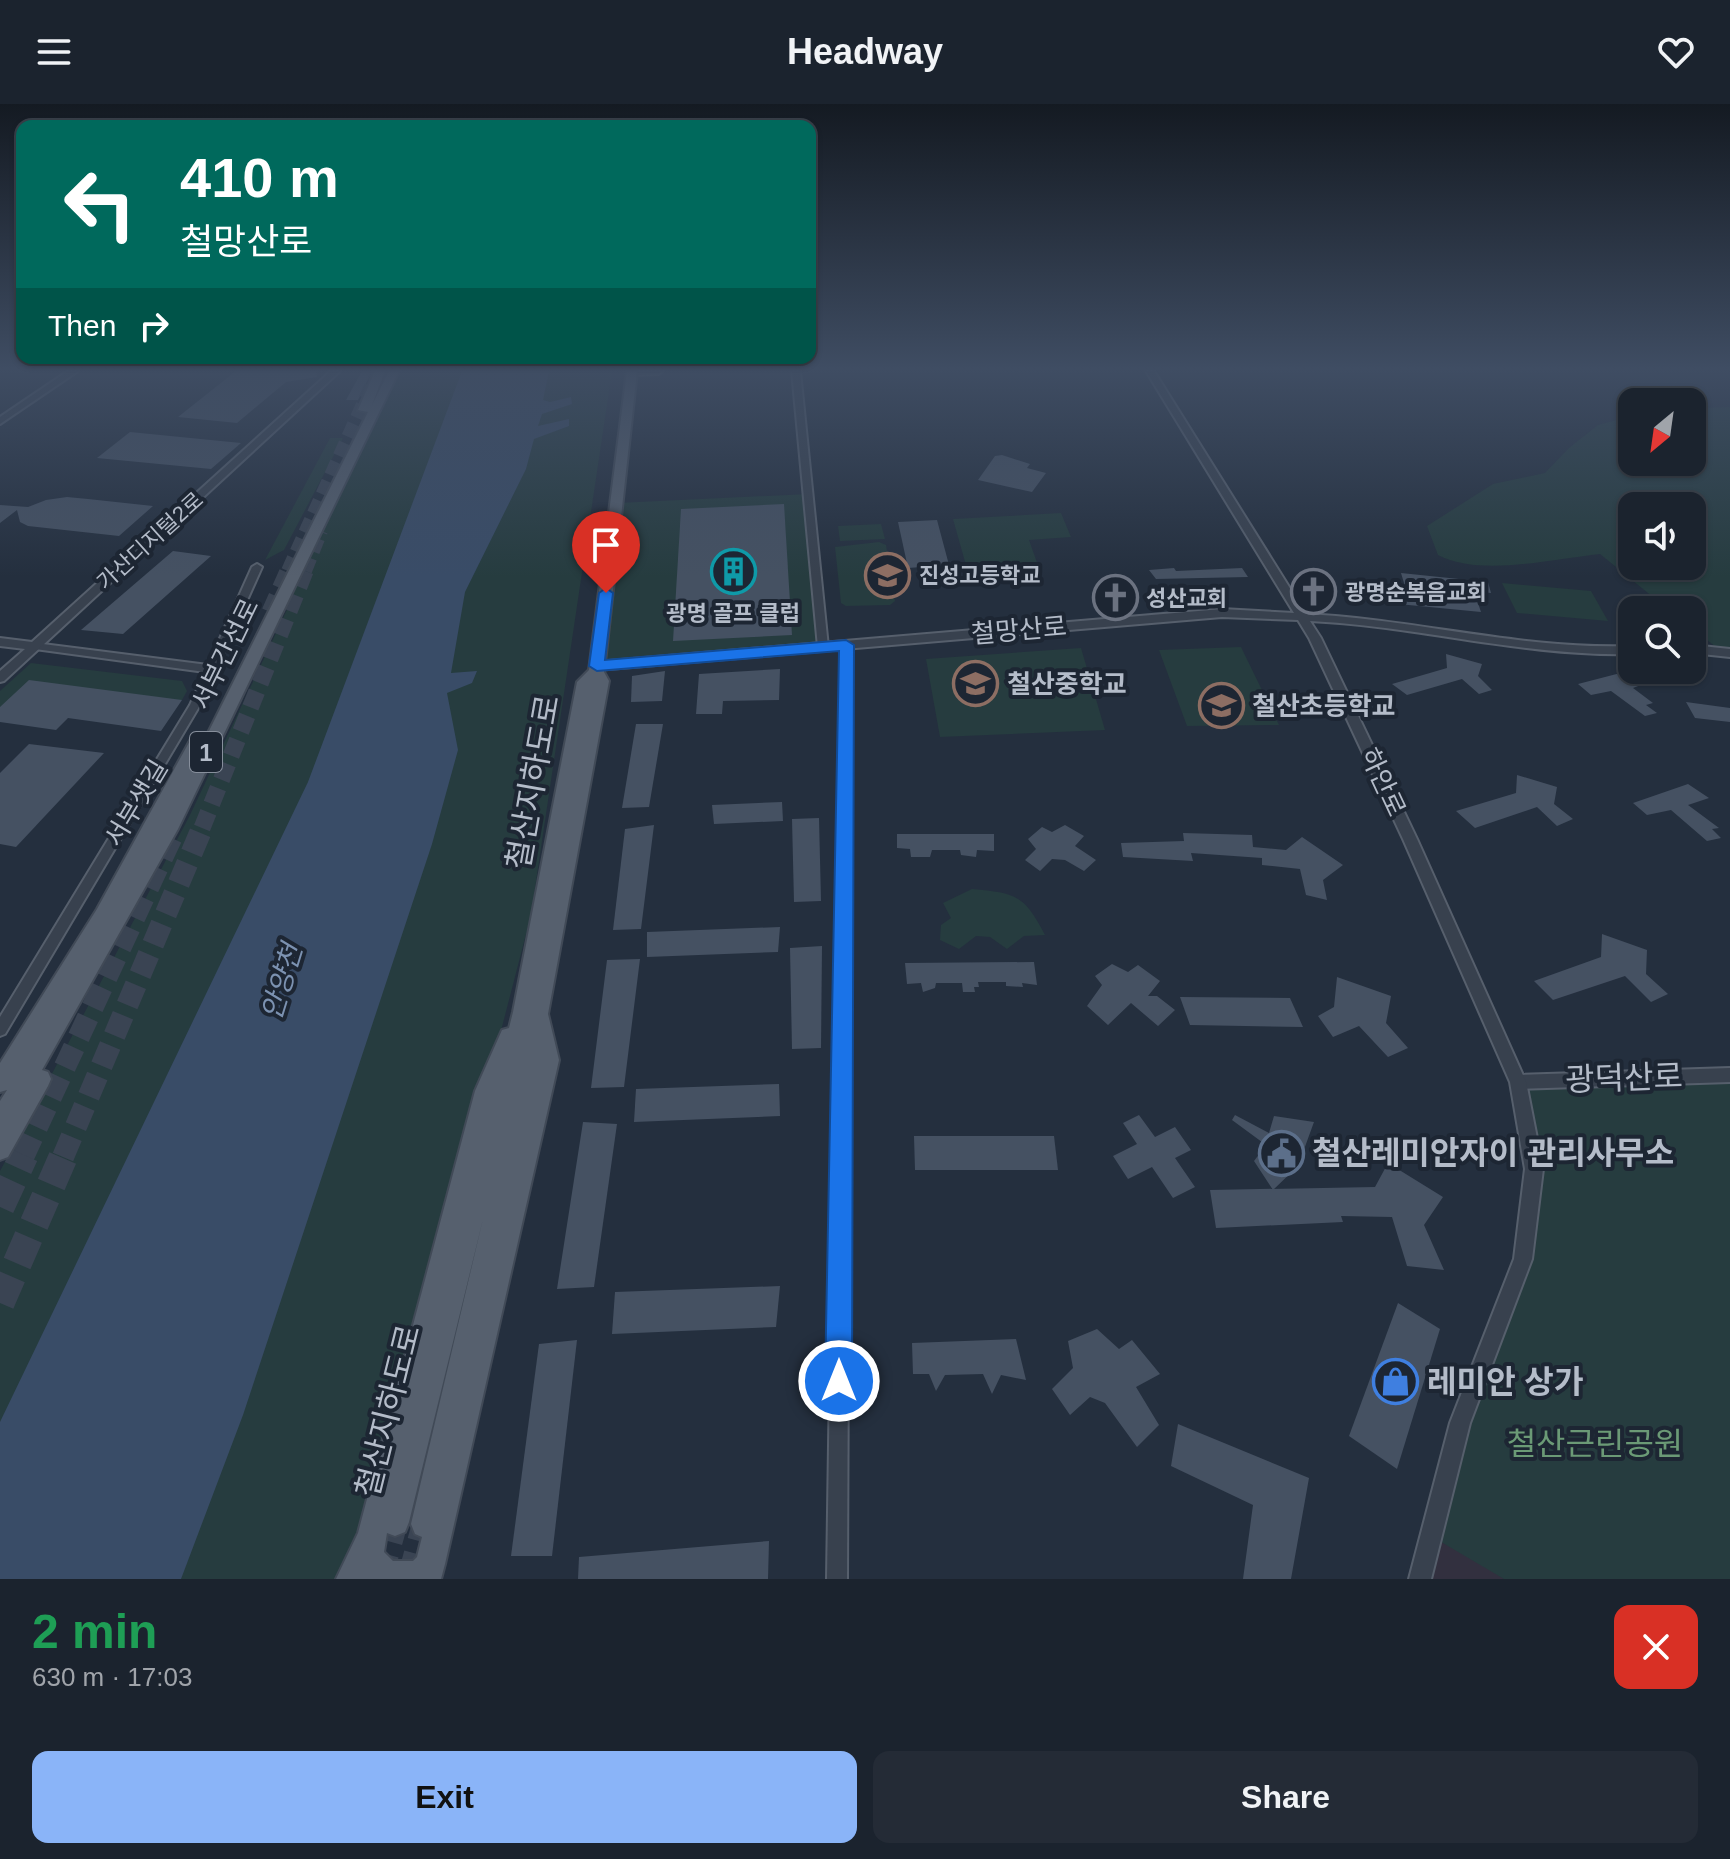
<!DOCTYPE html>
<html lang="en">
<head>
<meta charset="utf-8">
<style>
  :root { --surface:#1b232e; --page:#242b36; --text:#f1f3f6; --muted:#a0a4aa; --line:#39404a; --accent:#8ab4f8 }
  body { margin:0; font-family:Arial,"Noto Sans KR",sans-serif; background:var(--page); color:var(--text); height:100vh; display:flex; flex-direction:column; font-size:30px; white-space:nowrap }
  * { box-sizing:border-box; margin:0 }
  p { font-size:26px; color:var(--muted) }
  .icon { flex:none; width:44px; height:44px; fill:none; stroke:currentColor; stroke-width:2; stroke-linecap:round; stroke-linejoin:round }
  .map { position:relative; height:1475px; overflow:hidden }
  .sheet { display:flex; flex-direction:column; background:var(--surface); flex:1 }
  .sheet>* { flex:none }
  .top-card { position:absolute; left:16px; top:16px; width:800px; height:244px; border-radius:16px; box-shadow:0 2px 6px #0004,0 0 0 2px var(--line); background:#00695c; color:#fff; overflow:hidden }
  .needle { width:52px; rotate:209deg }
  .controls { position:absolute; left:1618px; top:284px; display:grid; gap:16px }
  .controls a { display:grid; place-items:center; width:88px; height:88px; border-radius:16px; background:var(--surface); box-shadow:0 2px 6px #0004,0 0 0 2px var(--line); font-size:40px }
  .pin { position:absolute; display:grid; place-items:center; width:68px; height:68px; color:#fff; margin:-82px -34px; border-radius:50% 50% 50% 0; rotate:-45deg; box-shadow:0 0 8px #0007 }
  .pin .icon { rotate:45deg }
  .me { position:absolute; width:88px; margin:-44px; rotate:0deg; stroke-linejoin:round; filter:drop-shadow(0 0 6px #0008) }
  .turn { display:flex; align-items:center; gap:28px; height:168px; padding:0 32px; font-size:36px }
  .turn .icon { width:104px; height:104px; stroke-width:2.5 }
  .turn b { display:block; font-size:56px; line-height:68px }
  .then { display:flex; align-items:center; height:76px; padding:0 32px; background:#0003; gap:16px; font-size:30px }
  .round { display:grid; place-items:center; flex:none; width:84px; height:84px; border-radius:16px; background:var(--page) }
  .head { display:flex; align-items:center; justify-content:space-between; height:136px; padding:0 32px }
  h1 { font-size:48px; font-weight:600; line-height:60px; color:#1e9e55 }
  .action { display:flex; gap:16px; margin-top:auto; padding:16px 32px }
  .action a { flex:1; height:92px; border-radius:16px; background:var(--accent); color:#111; font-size:32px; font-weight:600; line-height:92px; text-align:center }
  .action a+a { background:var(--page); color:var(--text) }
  header { display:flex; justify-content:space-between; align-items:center; height:104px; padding:0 32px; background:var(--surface); font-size:36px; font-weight:600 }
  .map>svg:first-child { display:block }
</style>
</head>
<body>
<header><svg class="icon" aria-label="menu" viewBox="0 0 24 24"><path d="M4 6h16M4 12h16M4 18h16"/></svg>Headway<svg class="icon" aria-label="heart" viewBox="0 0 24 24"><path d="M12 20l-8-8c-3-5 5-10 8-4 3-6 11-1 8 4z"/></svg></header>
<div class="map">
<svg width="1730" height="1475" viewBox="0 0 1730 1475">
  <rect width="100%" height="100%" fill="#242f3e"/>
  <path fill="#32303f" d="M1431,1432L1482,1460L1504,1475H1420Z"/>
  <g fill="#263c3f" fill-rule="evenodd">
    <path d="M398,267H612L531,811L489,973L351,1455L338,1475H0V1067L189,713L292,495L296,479Z"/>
    <path d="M1730,303V549L1721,547L1692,524V506H1669L1600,450C1553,455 1479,473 1438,451L1427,422L1493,380L1545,369L1569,344L1598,321L1632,312V358H1692V304ZM1632,402H1692V462H1632Z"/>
    <path d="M330,334H343L284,446L265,456Z"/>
    <path d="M809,390L823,543L597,562L617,399Z"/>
    <path d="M1061,409L1071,433L1029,436L1040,467L969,472L953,415Z"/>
    <path d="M881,420L885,435L840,437L838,422Z"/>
    <path d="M879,438L886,441L895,497L890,501L846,502L841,499L835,443Z"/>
    <path d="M1502,479L1591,487L1608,517L1517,509Z"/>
    <path d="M1241,543L1279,621L1187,622L1159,546Z"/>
    <path d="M1081,544L1105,626L940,633L926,555Z"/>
    <path d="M31,559L182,577L187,587L182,596L0,603V587Z"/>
    <path d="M972,785C1016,789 1024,791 1045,831L1024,832L1007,845L990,833L976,832L959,845L940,836L941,821L951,814L943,799Z"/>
    <path d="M1730,971V1475H1504L1431,1432L1523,1155L1534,1065L1518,978Z"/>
  </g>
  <path fill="#394c67" d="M462,267H549L543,296L550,298L571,293L572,300L542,310L538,322L569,315V322L534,335L526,365L465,488L451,569L477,567L472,579L447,589L458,646L432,740L243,1311L181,1475H0V1318L308,678Z"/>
  <g fill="#455162">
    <path d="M236,267H316L317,273L286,278L237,319L178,313Z"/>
    <path d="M362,267H372L358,296H346Z"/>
    <path d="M130,328L241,339L211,365L97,354Z"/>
    <path d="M1002,351L1030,360L1027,364L1046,369L1032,388L978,376L995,352Z"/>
    <path d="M67,393L88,395L153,402L119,432L28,422L20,418L17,406L0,419V401L28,403L46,396Z"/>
    <path d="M784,400L792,531L673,537L681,405Z"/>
    <path d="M937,416L949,461L908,464L898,418Z"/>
    <path d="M173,447L211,452L123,530L81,526Z"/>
    <path d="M1174,464L1176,467L1242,464L1248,473L1156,475L1149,466Z"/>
    <path d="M1401,469L1488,478L1491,489L1481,488L1483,496H1477L1481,508L1357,496L1355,482L1407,489Z"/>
    <path d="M1120,482L1130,505L1110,506L1100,483Z"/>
    <path d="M1319,482L1328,493L1324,494L1327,499H1321L1324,506L1309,496L1300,483Z"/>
    <path d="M1446,550L1482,560L1478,572L1492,586L1479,590L1462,575L1407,591L1392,580L1447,564Z"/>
    <path d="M780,565L779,596L723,597L722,610H696L699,570Z"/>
    <path d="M1632,566L1651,577L1633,584L1653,599L1646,601L1657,609L1645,612L1611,587L1591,591L1578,580Z"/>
    <path d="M665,567L662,597L631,598L632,572Z"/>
    <path d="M29,576L182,596L161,627L68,614L56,626L0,618V603Z"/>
    <path d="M1686,598L1730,604V618L1695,614Z"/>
    <path d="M636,620H663L649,703L622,704Z"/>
    <path d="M29,640L104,649L16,743L0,740V669Z"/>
    <path d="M1517,671L1557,683L1554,700L1573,715L1557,722L1537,703L1475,724L1456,707L1516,689Z"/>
    <path d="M1688,680L1709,694L1688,701L1719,724L1712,725L1721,734L1707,737L1671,706L1647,711L1633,699Z"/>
    <path d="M782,698L783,717L714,720L712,701Z"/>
    <path d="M819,714L821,797L794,798L792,715Z"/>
    <path d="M654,721L641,825L613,826L625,725Z"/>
    <path d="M1065,721L1084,732L1075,742L1096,756L1084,767L1065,756L1052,755L1040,767L1025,756L1036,745L1028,735L1042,723L1052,728Z"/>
    <path d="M1183,729L1252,731L1253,743L1286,746L1302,733L1343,761L1323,776L1327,796L1306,791L1300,765L1262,761V754L1191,749L1193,757L1123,753L1121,739L1184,737Z"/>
    <path d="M897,730H994V747L977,746L976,753L961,751L960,746H932L930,753H911L910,745L897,744Z"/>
    <path d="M780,823L778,848L647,853V828Z"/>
    <path d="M1602,830L1647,846L1646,870L1668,890L1651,898L1625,872L1553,896L1534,877L1601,853Z"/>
    <path d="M822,842L821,944L792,945L790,844Z"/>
    <path d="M640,855L624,983L591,984L607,856Z"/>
    <path d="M1034,858L1037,881L1022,879L1023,883L1006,882V878H978L979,883H974L975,888H963L962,879H936L935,884L923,888L921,879L907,880L905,859Z"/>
    <path d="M1112,860L1128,868L1138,861L1160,877L1148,892H1157L1175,906L1158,922L1131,899L1108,921L1087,902L1102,881L1095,872Z"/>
    <path d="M1337,873L1391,892L1386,919L1408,944L1388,953L1359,922L1333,933L1318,912L1334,903Z"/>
    <path d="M1180,893L1290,894L1303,923L1190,921Z"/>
    <path d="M779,980L780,1012L634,1018L636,985Z"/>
    <path d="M1139,1011L1155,1033L1175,1023L1191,1046L1175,1054L1195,1083L1173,1094L1152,1063L1128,1075L1113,1052L1137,1040L1123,1019Z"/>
    <path d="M1235,1011L1269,1029L1274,1012L1314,1018L1298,1062L1273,1086L1254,1057L1266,1041L1232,1016Z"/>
    <path d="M583,1018L617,1020L594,1183L557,1185Z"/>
    <path d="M914,1032H1054L1058,1066H915Z"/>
    <path d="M1388,1059L1443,1093L1424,1121L1444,1166L1407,1162L1392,1113L1341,1112L1343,1118L1216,1124L1210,1086L1375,1083Z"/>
    <path d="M780,1182L776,1223L612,1230L615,1188Z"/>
    <path d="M1398,1199L1440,1225L1397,1365L1349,1332Z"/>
    <path d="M1097,1225L1119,1245L1132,1236L1160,1270L1136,1283L1159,1321L1137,1343L1105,1299L1090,1293L1070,1311L1052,1285L1073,1264L1068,1237Z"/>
    <path d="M1016,1235L1026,1276L1001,1271L992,1290L983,1270L945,1271L936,1287L929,1270H913L912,1239Z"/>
    <path d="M577,1236L552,1452H511L539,1240Z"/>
    <path d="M1178,1320L1309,1374L1291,1475H1243L1253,1401L1171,1362Z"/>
    <path d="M769,1437L768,1475H578L579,1453Z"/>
  </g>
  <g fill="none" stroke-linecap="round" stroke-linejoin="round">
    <g stroke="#3a4453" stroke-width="26" stroke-dasharray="26 13" stroke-linecap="butt">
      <path d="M379,1475L395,1418"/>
      <path d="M410,1475L425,1420"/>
    </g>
    <g stroke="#3a4453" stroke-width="14" stroke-dasharray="14 7" stroke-linecap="butt">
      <path d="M288,467L378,267"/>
      <path d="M305,467L321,427"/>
    </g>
    <g stroke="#3a4453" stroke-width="17" stroke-dasharray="17 9" stroke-linecap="butt">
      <path d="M270,508L289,465"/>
      <path d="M202,724L306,465"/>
    </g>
    <g stroke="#3a4453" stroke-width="22" stroke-dasharray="22 11" stroke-linecap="butt">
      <path d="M23,1053L174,728"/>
      <path d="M63,1053L203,722"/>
    </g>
    <g stroke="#3a4453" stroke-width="29" stroke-dasharray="29 14" stroke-linecap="butt">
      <path d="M0,1103L24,1051"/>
      <path d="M0,1199L64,1051"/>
    </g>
    <defs>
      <g id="minor">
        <path d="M792,267H800L828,543L823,546L818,543Z"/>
        <path d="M257,460L262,463L200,601L5,930L0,932V913L190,601L205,568L35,545L30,542L35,539L208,561L252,463Z"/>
        <path d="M846,538L851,541L847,1475H827L841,541Z"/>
        <path d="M1730,964V978L1518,985L1513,983L1511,978L1513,973L1518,971Z"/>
      </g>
      <g id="tertiary">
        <path d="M68,267H78L0,320V313Z"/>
        <path d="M331,267H340L4,577L0,578V567L25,545L0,542V534L32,538Z"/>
        <path d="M629,267H663L659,270L632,271Z"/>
        <path d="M1146,267H1154L1306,510C1414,515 1523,546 1632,542V550C1524,553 1418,522 1310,517L1321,534L1417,735L1526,978L1543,1065L1532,1155L1470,1319L1431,1475H1409L1450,1319L1514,1155L1525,1065L1510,978L1403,735L1309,534L1298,516L1222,513L597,566L591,562L597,558L1222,505L1294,509Z"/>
        <path d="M1692,541L1730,545V553L1692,549Z"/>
      </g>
      <g id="primary">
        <path d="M375,267H385L372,301L389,267H399L178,725L42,966L48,968L51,975L48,982L8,1053L0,1056V997L7,986L0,988V959L97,805L192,633L198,631L205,635L368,308L358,306Z"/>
        <path d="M627,267H637L604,568L609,577L548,910L559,956L445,1460L441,1475H336L358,1429L475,987L502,926L509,924L513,908L577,578L589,566ZM483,1115L411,1420L415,1430L422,1433L417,1453L413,1457H393L384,1448L387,1429L395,1432L405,1428L409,1418Z"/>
      </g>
    </defs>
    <use href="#minor" stroke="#565f6c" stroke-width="4"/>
    <use href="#tertiary" stroke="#565f6c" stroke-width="4"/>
    <use href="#primary" stroke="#414a57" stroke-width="4"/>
    <use href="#minor" fill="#38414e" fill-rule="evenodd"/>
    <use href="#tertiary" fill="#38414e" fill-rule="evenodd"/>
    <use href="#primary" fill="#56606e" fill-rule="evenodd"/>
  </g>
  <linearGradient id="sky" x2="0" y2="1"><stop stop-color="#141a22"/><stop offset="0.56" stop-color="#3f4d63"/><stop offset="1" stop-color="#3f4d63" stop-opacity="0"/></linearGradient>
  <rect width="1730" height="473" fill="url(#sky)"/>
  <path fill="#1a73e8" stroke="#114b97" stroke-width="2" d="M606,484L613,489L605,556L846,536L854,541L852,1277L848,1286L839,1290L829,1286L825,1277L839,547L597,567L589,562L599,489Z"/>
  <defs>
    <symbol id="building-ring" viewBox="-11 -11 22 22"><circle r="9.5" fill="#1d2633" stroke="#0f9aa8" stroke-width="1.5"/><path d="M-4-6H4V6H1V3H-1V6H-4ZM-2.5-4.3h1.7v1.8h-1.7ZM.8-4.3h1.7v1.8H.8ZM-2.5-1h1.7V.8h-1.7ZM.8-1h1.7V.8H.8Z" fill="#0f9aa8"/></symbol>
    <symbol id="school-ring" viewBox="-11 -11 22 22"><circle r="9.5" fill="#1d2633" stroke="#8d6e63" stroke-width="1.5"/><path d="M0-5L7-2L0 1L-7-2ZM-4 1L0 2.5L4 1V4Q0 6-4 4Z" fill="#8d6e63"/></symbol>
    <symbol id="church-ring" viewBox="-11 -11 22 22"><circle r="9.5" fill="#1d2633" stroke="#6b7280" stroke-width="1.5"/><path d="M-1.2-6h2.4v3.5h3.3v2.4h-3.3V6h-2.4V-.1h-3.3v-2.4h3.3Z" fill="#6b7280"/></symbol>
    <symbol id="civic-ring" viewBox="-11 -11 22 22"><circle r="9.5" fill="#1d2633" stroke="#5c6f8a" stroke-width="1.5"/><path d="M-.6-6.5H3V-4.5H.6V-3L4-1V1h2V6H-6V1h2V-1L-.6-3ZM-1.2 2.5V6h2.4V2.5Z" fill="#5c6f8a"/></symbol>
    <symbol id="shop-ring" viewBox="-11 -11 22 22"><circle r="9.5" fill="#1d2633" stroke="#3f7fe0" stroke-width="1.5"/><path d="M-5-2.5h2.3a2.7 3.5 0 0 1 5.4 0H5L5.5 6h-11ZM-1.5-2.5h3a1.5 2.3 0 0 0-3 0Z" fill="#3f7fe0"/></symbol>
  </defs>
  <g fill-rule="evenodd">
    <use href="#building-ring" x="708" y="442" width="51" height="51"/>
    <use href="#school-ring" x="862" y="446" width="51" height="51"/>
    <use href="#church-ring" x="1288" y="462" width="51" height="51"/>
    <use href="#church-ring" x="1090" y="468" width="51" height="51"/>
    <use href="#school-ring" x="950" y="554" width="51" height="51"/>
    <use href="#school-ring" x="1196" y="576" width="51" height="51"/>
    <use href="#civic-ring" x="1256" y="1024" width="51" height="51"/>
    <use href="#shop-ring" x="1370" y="1252" width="51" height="51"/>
  </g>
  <g text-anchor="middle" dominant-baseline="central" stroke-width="8" stroke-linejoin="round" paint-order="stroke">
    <g font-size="22" fill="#b4bcc9" stroke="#1d2633">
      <text transform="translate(150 437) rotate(-42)">가산디지털2로</text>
    </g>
    <g font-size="22" font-weight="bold" fill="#b4bcc9" stroke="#1d2633" text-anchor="start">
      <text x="919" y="471">진성고등학교</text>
      <text x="1345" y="488">광명순복음교회</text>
      <text x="1146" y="494">성산교회</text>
      <text x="733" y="509" text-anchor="middle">광명 골프 클럽</text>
    </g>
    <rect fill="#1d2633" stroke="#878f9c" stroke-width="2" x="190" y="628" width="32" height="40" rx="6"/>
    <g font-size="24" font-weight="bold" fill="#b4bcc9">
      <text x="206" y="648">1</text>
    </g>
    <g font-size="26" fill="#b4bcc9" stroke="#1d2633">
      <text transform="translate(1019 526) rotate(-5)">철망산로</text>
      <text transform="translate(225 550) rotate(-64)">서부간선로</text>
      <text transform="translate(1383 678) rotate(65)">하안로</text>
      <text transform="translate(136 699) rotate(-59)">서부샛길</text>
    </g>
    <g font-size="26" font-weight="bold" fill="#b4bcc9" stroke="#1d2633" text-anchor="start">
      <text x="1007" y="580">철산중학교</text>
      <text x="1252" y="602">철산초등학교</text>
    </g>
    <g font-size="28" font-style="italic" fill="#7c92b1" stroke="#1d2633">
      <text transform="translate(282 878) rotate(-73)">안양천</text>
    </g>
    <g font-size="32" fill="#b4bcc9" stroke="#1d2633">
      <text transform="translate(533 678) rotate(-80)">철산지하도로</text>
      <text transform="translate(1624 974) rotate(-2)">광덕산로</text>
      <text transform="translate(388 1307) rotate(-76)">철산지하도로</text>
    </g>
    <g font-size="32" font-weight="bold" fill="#b4bcc9" stroke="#1d2633" text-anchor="start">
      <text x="1312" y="1049">철산레미안자이 관리사무소</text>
      <text x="1427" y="1278">레미안 상가</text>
    </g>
    <g font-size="32" fill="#6b9a76" stroke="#1d2633">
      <text x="1595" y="1340">철산근린공원</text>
    </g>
  </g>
</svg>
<div class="controls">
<a><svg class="needle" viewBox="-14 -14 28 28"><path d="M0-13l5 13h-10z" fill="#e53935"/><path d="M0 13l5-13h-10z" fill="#a0a4aa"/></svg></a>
<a><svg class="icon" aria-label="sound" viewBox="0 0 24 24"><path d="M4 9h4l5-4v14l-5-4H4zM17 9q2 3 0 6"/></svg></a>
<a><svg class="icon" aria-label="search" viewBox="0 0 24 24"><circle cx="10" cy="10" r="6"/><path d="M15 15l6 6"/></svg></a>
</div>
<div class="pin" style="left:606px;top:489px;background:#d93025"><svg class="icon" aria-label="arrive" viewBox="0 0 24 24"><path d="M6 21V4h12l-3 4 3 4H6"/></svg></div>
<svg class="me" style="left:839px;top:1277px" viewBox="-20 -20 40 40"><circle r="17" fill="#1a73e8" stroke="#fff" stroke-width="3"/><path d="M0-11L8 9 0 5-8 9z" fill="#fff"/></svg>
<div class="top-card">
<div class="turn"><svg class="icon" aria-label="left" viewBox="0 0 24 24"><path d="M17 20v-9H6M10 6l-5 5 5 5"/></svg><div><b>410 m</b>철망산로</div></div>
<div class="then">Then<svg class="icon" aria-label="right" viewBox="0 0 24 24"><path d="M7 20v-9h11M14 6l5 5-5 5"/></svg></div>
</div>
</div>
<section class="sheet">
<div class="head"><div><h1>2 min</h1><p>630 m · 17:03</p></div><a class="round" style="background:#d93025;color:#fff"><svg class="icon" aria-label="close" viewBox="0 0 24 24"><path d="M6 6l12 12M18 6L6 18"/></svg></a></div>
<div class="action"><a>Exit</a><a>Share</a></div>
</section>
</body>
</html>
